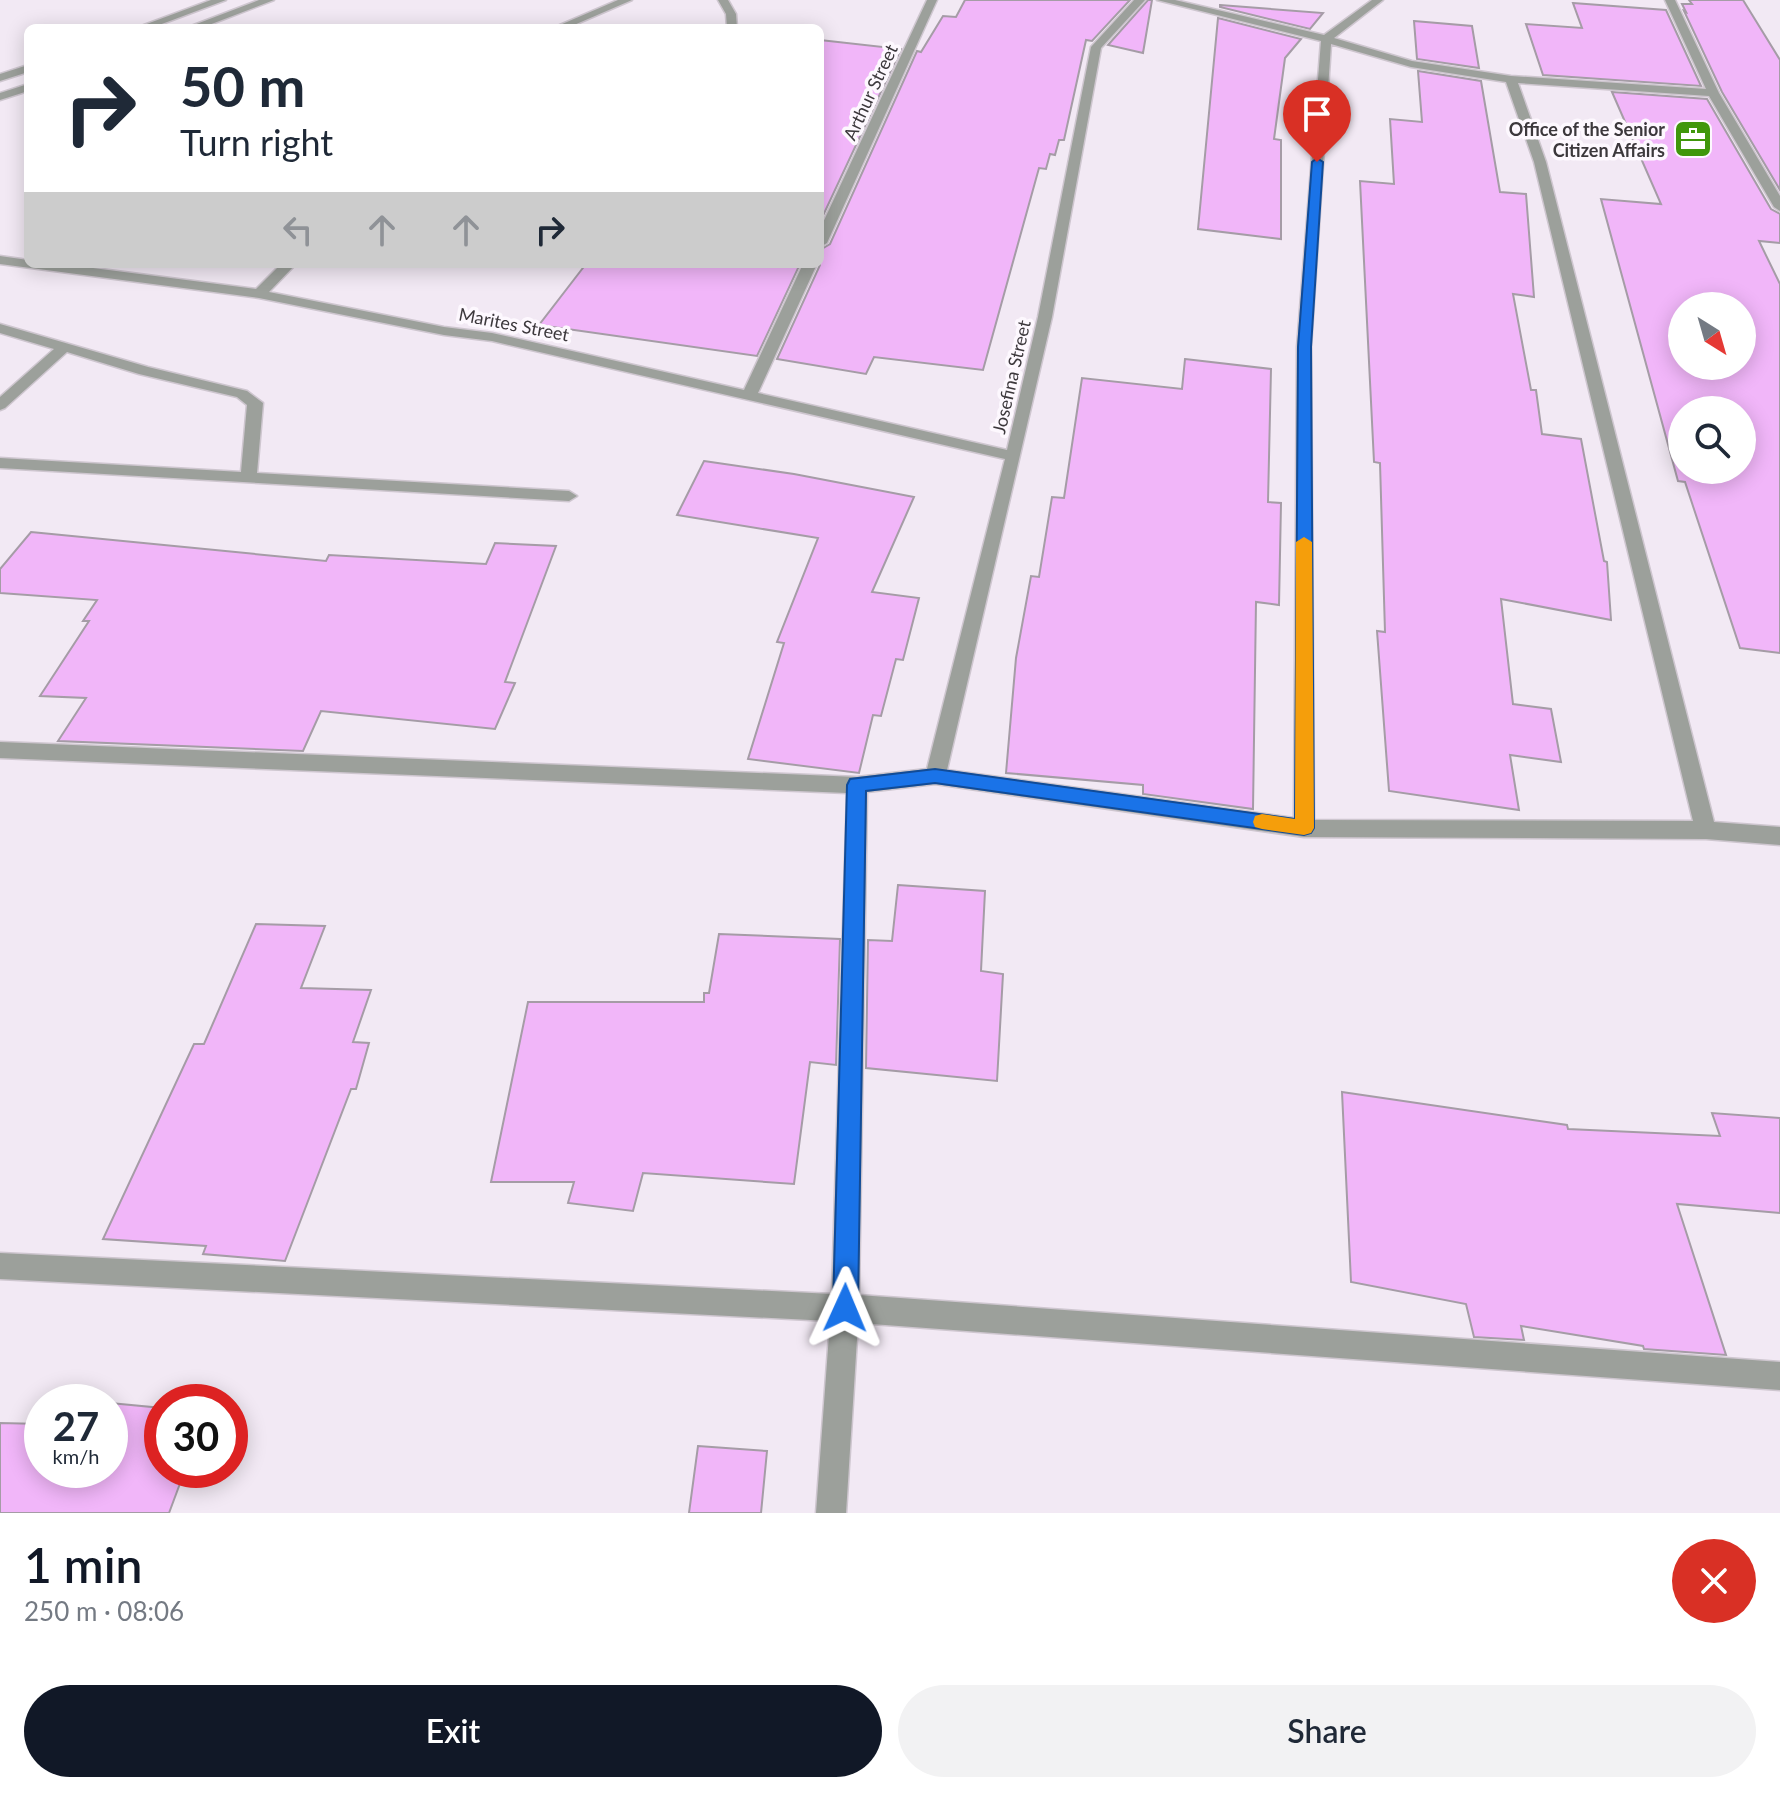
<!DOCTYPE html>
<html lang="en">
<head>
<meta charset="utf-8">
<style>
  :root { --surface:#fff; --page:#f2f2f3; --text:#1f2937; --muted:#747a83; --accent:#111827 }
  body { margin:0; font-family:Lato,sans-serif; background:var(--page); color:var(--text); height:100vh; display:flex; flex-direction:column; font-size:30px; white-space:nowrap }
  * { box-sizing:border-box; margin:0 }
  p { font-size:26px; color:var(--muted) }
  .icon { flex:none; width:44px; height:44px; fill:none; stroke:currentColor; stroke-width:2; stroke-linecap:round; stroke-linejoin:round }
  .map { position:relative; height:1513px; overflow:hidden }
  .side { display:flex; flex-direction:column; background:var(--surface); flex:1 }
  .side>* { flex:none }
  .top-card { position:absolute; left:24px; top:24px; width:800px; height:244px; border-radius:12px; box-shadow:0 4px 20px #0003; background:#fff; color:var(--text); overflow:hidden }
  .needle { width:52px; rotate:143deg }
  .buttons { position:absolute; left:1668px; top:292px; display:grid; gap:16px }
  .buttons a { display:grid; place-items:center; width:88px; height:88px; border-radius:50%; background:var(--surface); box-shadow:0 4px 20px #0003; font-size:40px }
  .speed { position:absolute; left:24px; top:1384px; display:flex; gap:16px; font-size:40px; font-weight:700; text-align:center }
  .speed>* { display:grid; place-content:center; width:104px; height:104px; border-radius:50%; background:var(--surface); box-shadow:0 4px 20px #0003; line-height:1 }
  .speed small { font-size:20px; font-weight:400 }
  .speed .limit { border:12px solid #d22; background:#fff; color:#111 }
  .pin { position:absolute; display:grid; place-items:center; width:68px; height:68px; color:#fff; margin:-82px -34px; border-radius:50% 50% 50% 0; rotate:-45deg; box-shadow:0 0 8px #0007 }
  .pin .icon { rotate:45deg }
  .me { position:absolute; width:88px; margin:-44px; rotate:1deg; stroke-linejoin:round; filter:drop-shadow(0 0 6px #0008) }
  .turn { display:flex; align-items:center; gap:28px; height:168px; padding:0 24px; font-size:36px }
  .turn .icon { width:104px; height:104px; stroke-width:2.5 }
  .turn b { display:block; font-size:56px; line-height:68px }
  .lanes { display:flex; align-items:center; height:76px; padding:0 24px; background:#0003; justify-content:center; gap:40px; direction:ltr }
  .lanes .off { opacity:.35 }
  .round { display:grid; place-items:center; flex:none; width:84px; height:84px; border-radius:42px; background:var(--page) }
  .summary { display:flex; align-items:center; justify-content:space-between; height:136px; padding:0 24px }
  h1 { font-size:48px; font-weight:600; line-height:60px; color:var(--accent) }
  .cta { display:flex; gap:16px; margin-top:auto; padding:16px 24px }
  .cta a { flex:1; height:92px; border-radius:48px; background:var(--accent); color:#fff; font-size:32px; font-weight:600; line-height:92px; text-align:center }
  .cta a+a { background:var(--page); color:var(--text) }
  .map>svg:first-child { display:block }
</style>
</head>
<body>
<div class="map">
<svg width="1780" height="1513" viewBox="0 0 1780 1513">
  <rect width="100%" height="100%" fill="#f2e9f4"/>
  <g fill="#f1b6f9" stroke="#a59ca6" stroke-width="2" fill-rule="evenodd">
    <path d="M965,0H1130L1092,41L1086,40L1064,140H1059L1055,155L1050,154L1046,169L1039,168L983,370L874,357L866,374L777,359L820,265V250L830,244L917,51L921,52L943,16L956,17Z"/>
    <path d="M1148,0H1152L1143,53L1108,45Z"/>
    <path d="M1689,0H1743L1780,60V190L1722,92L1684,11L1686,12L1682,4H1692Z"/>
    <path d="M1573,3L1666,10L1701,86L1543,75L1526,24L1582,28Z"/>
    <path d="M1220,5L1323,13L1310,29L1220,7Z"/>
    <path d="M1218,18L1301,39L1285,58L1274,139L1281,140V239L1198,229Z"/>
    <path d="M1414,21L1472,26L1479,68L1417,59Z"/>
    <path d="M820,40L901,49L820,222Z"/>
    <path d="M1418,71L1481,81L1500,192L1526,194L1534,297L1513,294L1531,390H1536L1542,434L1581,439L1604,561L1607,562L1611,620L1501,599L1513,704L1551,709L1561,762L1510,755L1519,810L1389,791L1377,631L1385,632L1380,463L1374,462L1360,181L1394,184L1390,119L1422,122Z"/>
    <path d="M1612,92L1707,99L1771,209L1780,214V243L1759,241L1780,284V653L1740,648L1685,482L1678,481L1601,199L1661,204ZM1682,306H1742V366H1682ZM1682,410H1742V470H1682Z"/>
    <path d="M586,264H800L757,356L539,325Z"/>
    <path d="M1185,359L1271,369L1268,502L1281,503L1279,605L1256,602L1253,809L1143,794V785L1006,773L1016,658L1031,576L1039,577L1052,497L1064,498L1082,378L1182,389Z"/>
    <path d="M704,461L794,474L914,497L872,592L919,598L903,660L896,659L881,716L873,715L859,773L748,759L784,643L777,642L818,538L677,515Z"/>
    <path d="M31,532L326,561L329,555L486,564L495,543L556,546L505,682L515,683L495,729L321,711L303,751L58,741L86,698L40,696L89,621H83L97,600L0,593V569Z"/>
    <path d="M898,885L985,891L981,971L1003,974L997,1081L866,1068L868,940L892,941Z"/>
    <path d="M256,924L325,926L301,988L371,990L353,1042L369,1043L356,1089H351L285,1261L203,1254L206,1246L103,1239L194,1044H204Z"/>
    <path d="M719,934L840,939L836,1065L810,1062L794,1184L643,1173L633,1211L568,1203L574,1182H491L528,1002H704V993H709Z"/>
    <path d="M1342,1092L1567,1125L1568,1129L1720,1136L1712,1113L1780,1118V1213L1677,1204L1726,1355L1644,1349L1643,1346L1521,1326L1524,1340L1474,1337L1466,1304L1351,1282Z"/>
    <path d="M110,1403L162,1408V1470H185L169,1513H0V1423L42,1424V1470H110Z"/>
    <path d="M698,1446L767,1451L761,1513H689Z"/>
  </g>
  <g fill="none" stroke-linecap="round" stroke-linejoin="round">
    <defs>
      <g id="minor">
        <path d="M211,0H226L151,28H136Z"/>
        <path d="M259,0H274L201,28H186Z"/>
        <path d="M618,0H632L567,28H553Z"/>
        <path d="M718,0H728L736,14L737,28H727L726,14Z"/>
        <path d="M927,0H937L827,243L820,247V229Z"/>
        <path d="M1134,0H1145L1101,48L1052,317L947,770L1294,818L1297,347L1321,41L1157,0H1175L1324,35L1372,0H1383L1334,38L1412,61L1511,76L1706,89L1665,0H1675L1719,93L1780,196V211L1774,207L1709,96L1518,83L1546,162L1714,822L1780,827V845L1706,839L1304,837L935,784L867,792L859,1295L1780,1362V1390L858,1323L846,1513H816L830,1321L0,1279V1253L832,1294L847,793L0,758V742L857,777L927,769L1005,459L492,341L444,335L259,298L0,264V256L28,260V264H62L256,289L281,264H296L269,292L444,327L492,333L744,390L803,264H817L758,393L1007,450L1038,317L1091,47ZM1331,44L1411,67L1506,82L1534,162L1693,821L1314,820L1311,347Z"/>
        <path d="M28,65V72L0,81V74Z"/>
        <path d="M28,84V91L0,100V93Z"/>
        <path d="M0,324L148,367L247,391L263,403L257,473L569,491L577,496L569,501L0,468V458L241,472L247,405L237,397L139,374L67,352L5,408L0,410V397L54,349L0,333Z"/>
      </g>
    </defs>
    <use href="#minor" stroke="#cec6cf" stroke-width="3"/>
    <use href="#minor" fill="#9ca09b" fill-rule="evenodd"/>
  </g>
  <path fill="#1a73e8" stroke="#114b97" stroke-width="2" d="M1317,158L1323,162L1311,347L1314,828L1311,833L1304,835L935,783L866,791L858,1308L854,1317L845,1321L837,1317L833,1308L847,785L850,779L935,769L1295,819L1298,347L1312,162Z"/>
  <path fill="#f59e0b" d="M1304,537L1312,542L1314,828L1311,833L1304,835L1262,829L1255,827L1253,822L1255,816L1262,814L1295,819L1296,542Z"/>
  <defs>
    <symbol id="office-square" viewBox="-11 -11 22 22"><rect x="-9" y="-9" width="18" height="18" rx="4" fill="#40970b" stroke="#fdf8fe"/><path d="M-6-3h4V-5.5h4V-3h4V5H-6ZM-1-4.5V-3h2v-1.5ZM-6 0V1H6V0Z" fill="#fff"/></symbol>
  </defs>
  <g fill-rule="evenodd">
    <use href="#office-square" x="1671" y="117" width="44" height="44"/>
  </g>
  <g text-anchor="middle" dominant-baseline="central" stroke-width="7" stroke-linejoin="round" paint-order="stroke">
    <g font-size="18" fill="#3c383c" stroke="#fdf8fe">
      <text transform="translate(870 92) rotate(-65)">Arthur Street</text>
      <text transform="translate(514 324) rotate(11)">Marites Street</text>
      <text transform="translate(1011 377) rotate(-77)">Josefina Street</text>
    </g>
    <g font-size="18" font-weight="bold" fill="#3c383c" stroke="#fdf8fe" text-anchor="end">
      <text x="1665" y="129">Office of the Senior<tspan x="1665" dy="21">Citizen Affairs</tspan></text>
    </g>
  </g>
</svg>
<div class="buttons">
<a><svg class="needle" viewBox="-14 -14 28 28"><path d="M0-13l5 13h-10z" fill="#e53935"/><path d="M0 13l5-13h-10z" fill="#747a83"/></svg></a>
<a><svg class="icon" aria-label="search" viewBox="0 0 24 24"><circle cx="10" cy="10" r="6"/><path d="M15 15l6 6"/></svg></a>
</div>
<div class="speed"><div>27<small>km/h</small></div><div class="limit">30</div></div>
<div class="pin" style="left:1317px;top:162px;background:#d93025"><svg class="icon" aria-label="arrive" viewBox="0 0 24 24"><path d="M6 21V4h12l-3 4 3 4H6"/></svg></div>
<svg class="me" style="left:845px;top:1308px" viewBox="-20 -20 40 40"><path d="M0-17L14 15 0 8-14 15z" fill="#1a73e8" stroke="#fff" stroke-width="4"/></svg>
<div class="top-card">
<div class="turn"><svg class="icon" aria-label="right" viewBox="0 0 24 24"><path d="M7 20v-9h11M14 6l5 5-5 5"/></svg><div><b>50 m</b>Turn right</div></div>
<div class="lanes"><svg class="icon off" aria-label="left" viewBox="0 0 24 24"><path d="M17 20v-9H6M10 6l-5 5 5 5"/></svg><svg class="icon off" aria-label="ahead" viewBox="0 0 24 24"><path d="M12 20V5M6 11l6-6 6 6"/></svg><svg class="icon off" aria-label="ahead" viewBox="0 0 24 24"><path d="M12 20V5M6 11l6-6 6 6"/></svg><svg class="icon" aria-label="right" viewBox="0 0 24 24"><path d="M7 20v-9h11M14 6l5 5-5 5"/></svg></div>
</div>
</div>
<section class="side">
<div class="summary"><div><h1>1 min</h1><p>250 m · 08:06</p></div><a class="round" style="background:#d93025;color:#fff"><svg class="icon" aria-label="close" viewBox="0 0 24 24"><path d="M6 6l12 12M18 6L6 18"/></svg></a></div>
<div class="cta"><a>Exit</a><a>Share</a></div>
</section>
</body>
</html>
